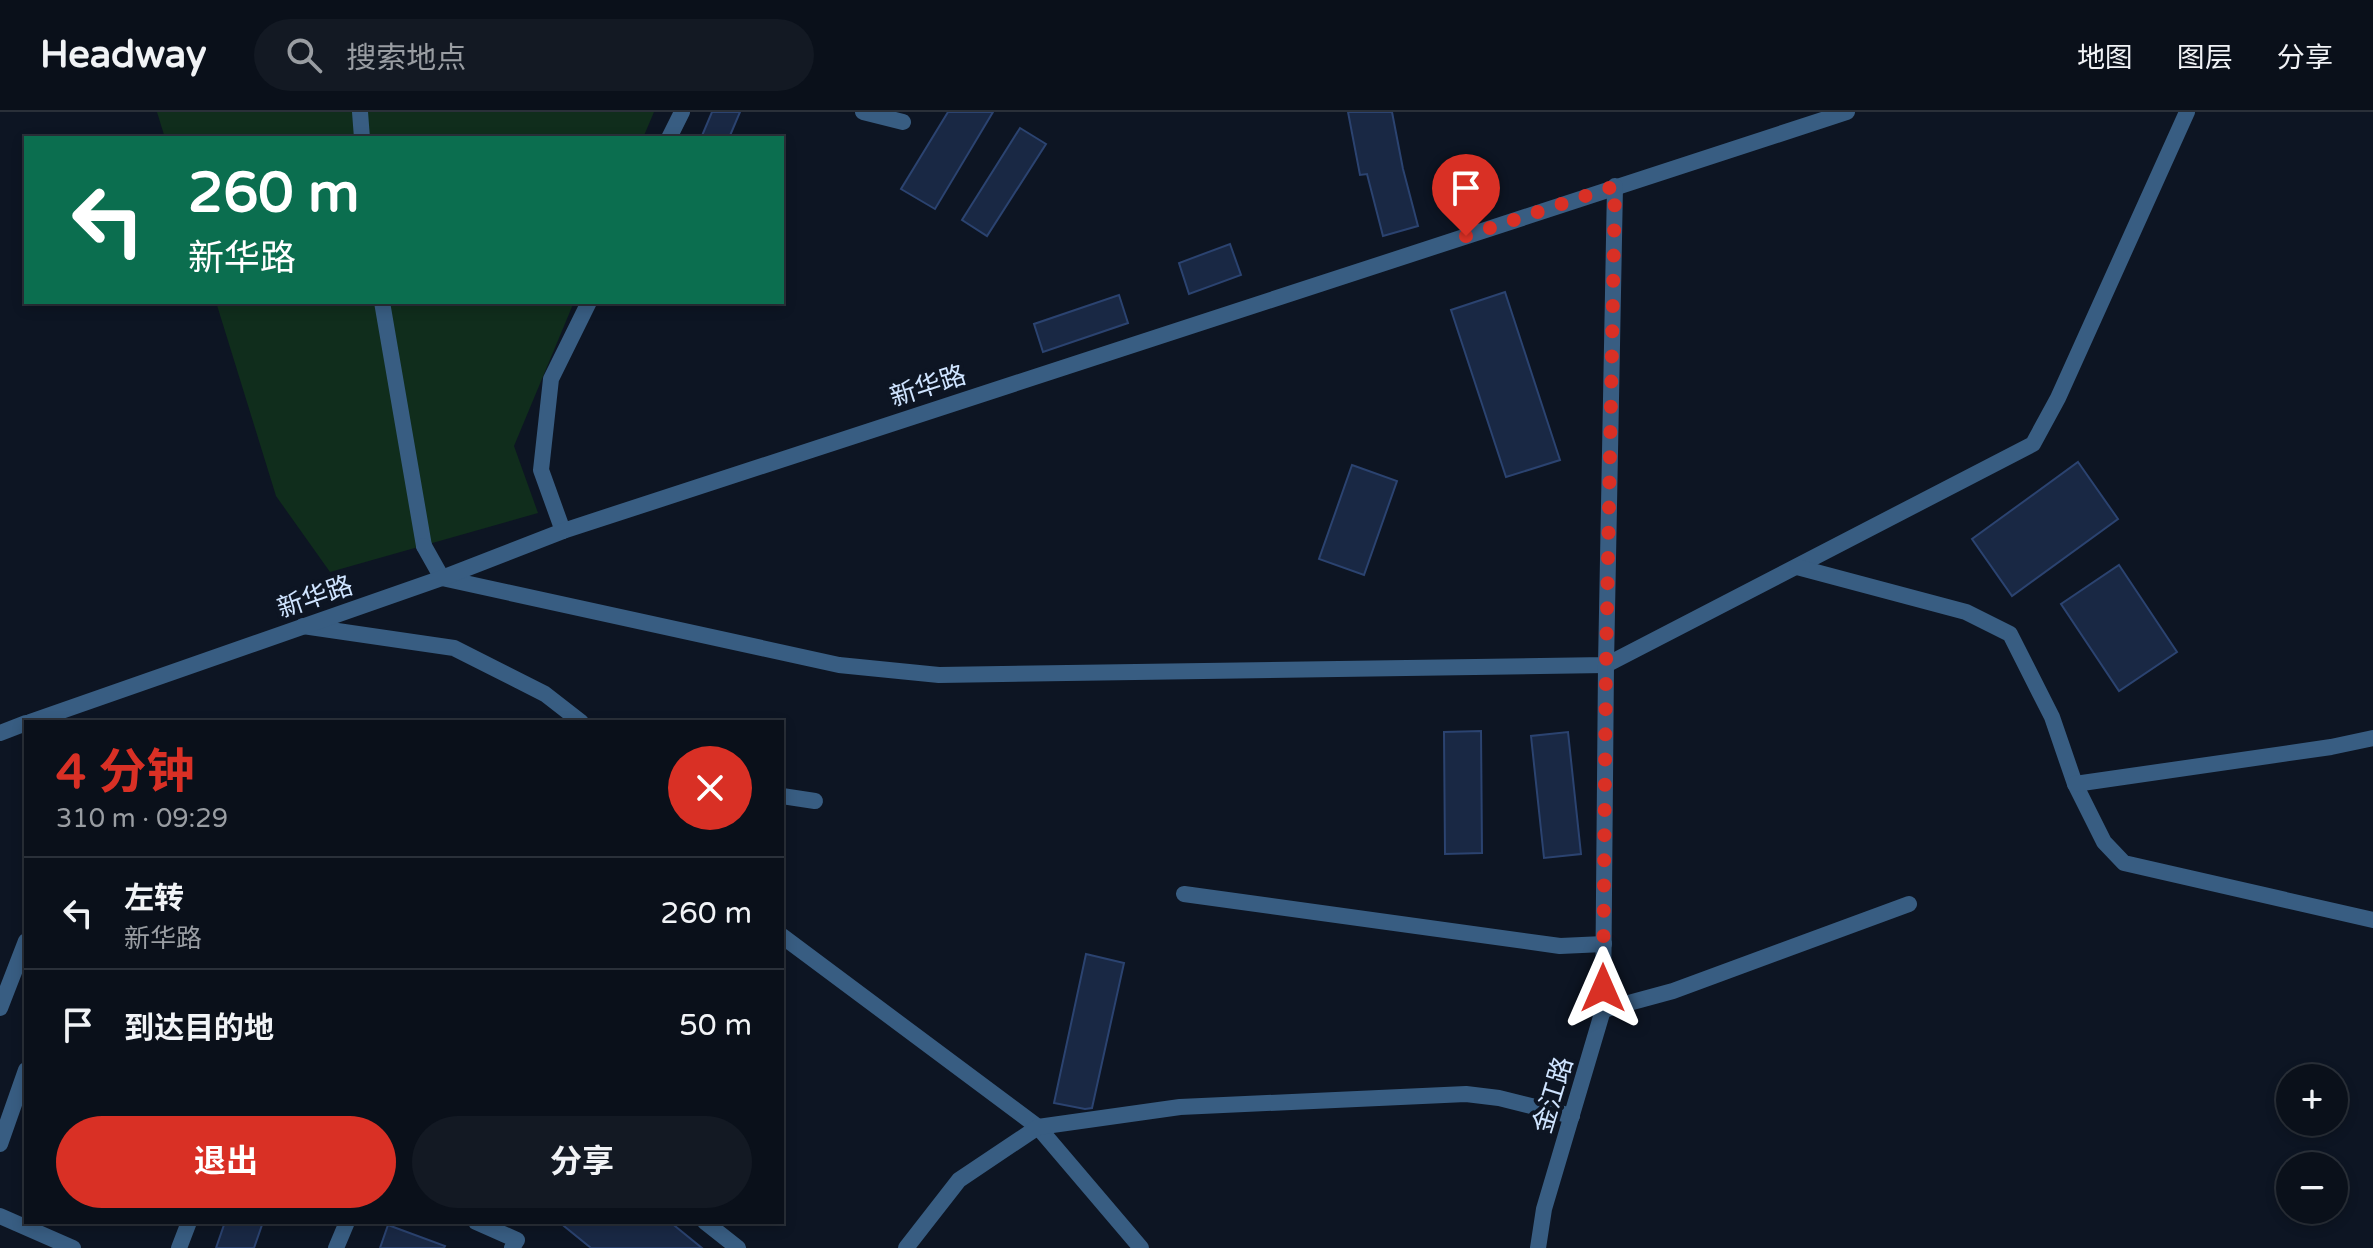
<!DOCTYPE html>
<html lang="zh">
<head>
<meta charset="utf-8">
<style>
  :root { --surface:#0a101a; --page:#131923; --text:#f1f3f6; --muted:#999da2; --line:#2a3039; --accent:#d93025 }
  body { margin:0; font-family:"Varela Round","Noto Sans SC",sans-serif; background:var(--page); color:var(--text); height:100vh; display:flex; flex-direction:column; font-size:30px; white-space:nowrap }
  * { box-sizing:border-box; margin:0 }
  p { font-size:26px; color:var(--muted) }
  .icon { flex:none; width:44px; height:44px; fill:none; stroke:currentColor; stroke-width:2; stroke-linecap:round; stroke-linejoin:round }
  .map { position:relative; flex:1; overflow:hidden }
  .details { position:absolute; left:24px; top:608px; width:760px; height:504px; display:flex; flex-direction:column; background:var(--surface); border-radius:0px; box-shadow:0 4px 12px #0003,0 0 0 2px var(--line) }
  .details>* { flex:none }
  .hud { position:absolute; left:24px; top:24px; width:760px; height:168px; border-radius:0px; box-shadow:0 4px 12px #0003,0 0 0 2px var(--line); background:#0b6e4f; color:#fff; overflow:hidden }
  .controls { position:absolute; left:2276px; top:952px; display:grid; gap:16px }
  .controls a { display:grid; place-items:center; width:72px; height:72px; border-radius:50%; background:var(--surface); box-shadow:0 4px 12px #0003,0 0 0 2px var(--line); font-size:40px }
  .pin { position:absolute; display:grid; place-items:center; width:68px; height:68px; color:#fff; margin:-82px -34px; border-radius:50% 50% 50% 0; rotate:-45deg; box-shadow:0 0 8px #0007 }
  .pin .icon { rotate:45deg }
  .me { position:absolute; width:88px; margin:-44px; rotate:0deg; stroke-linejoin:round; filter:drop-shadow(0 0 6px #0008) }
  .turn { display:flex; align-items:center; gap:28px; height:168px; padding:0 32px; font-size:36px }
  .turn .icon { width:104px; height:104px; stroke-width:2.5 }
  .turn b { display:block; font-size:56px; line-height:68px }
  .round { display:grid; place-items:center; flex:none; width:84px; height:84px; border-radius:42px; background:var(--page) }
  .overview { display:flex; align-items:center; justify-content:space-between; height:136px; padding:0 32px }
  h1 { font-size:48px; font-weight:700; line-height:60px; color:var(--accent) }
  .button { display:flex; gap:16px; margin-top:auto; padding:16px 32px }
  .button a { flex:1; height:92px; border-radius:48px; background:var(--accent); color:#fff; font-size:32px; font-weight:700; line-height:92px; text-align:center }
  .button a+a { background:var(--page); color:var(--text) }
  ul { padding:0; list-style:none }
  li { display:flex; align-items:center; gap:24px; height:112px; padding:0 32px; border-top:2px solid var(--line) }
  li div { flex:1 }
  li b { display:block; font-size:30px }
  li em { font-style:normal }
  header { display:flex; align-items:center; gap:48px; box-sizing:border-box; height:112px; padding:0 40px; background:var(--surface); border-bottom:2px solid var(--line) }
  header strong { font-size:38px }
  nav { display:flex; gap:44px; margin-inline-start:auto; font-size:28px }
  .search { width:560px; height:72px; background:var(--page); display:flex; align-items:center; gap:20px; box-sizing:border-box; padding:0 28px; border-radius:44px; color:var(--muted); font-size:30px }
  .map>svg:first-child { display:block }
</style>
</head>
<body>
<header>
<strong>Headway</strong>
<div class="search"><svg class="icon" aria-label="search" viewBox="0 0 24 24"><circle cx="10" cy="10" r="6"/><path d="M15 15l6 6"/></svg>搜索地点</div>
<nav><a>地图</a><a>图层</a><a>分享</a></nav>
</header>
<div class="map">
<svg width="2373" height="1136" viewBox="0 0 2373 1136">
  <rect width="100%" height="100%" fill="#0d1523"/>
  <g fill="#102d1c">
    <path d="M157,0H654L643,26H165Z"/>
    <path d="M216,190H574L514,334L538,401L330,460L276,384Z"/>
  </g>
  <g fill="#192844" stroke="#2b4370" stroke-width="2">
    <path d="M712,0H740L729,26H701Z"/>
    <path d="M948,0H993L935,97L901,77Z"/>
    <path d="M1348,0H1392L1403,57L1418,114L1383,124L1367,62L1360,63Z"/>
    <path d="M1020,16L1046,32L987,124L962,108Z"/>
    <path d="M1230,132L1241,163L1189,182L1179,151Z"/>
    <path d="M1505,180L1560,348L1506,365L1451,198Z"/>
    <path d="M1119,183L1128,211L1043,240L1034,212Z"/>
    <path d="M2078,350L2118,407L2012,484L1972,427Z"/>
    <path d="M1352,353L1397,369L1364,463L1319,447Z"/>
    <path d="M2119,453L2177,540L2119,579L2061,492Z"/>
    <path d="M1481,619L1482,741L1445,742L1444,620Z"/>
    <path d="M1568,620L1581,742L1544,746L1531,624Z"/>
    <path d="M1086,842L1124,851L1092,996L1085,997L1054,991Z"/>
    <path d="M225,1110H263L254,1136H216Z"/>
    <path d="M559,1110H670L702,1136H591Z"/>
    <path d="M388,1113L445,1134L444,1136H380Z"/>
  </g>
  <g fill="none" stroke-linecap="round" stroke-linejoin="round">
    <g stroke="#385d82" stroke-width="16">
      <path d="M360,0L362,26"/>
      <path d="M382,190L424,434"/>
    </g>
    <g stroke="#385d82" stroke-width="16">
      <path d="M863,0L903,10"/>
      <path d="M669,26L682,0"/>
      <path d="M563,419L541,358L551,267L589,190"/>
      <path d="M424,434L442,466L839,553L939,563L1606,553L2033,332L2058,286L2187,0"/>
      <path d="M1797,455L1966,500L2010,522L2052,605L2075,672L2104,730L2124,751L2373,808"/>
      <path d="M303,514L454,536L545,582L581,610"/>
      <path d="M2075,672L2331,635L2373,626"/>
      <path d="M782,684L815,689"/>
      <path d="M1184,782L1560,834L1604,832"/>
      <path d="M782,824L1038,1015L1141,1136"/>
      <path d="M0,896L26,829"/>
      <path d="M1603,898L1673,879L1909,792"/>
      <path d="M0,1032L26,958"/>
      <path d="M0,1104L73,1136"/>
      <path d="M476,1110L517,1128L512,1136"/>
      <path d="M705,1110L738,1136"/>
      <path d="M179,1136L189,1110"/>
      <path d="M336,1136L347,1110"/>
      <path d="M906,1136L959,1068L1038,1015L1180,995L1466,982L1499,986L1572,1004"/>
    </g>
    <g stroke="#385d82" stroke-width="16">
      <path d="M30,610L442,466L563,419L1847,0"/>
      <path d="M0,621L26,611"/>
      <path d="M1538,1136L1544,1097L1603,898L1606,553L1615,74"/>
    </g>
  </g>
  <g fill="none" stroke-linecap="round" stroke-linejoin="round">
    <path stroke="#d93025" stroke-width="14" stroke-dasharray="0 25.2" d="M1466,124L1615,74L1606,553L1603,876"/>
  </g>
  <g text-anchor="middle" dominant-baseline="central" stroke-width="8" stroke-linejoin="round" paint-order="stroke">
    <g font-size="26" fill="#cfe4ff" stroke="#0d1523">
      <text transform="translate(928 274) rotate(-18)">新华路</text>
      <text transform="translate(315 485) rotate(-19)">新华路</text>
      <text transform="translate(1553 983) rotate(-73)">金江路</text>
    </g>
  </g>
</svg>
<div class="controls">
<a>+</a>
<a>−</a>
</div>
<div class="pin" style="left:1466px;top:124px;background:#d93025"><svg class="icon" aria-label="arrive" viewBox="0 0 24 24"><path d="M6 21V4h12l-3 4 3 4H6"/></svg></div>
<svg class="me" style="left:1603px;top:876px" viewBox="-20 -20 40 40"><path d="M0-17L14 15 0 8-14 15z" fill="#d93025" stroke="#fff" stroke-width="4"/></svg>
<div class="hud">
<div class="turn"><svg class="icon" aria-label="left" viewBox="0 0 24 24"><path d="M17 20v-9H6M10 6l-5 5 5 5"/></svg><div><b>260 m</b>新华路</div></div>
</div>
<section class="details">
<div class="overview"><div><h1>4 分钟</h1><p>310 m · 09:29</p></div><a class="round" style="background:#d93025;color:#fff"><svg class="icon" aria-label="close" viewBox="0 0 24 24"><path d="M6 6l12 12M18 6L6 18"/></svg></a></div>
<ul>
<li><svg class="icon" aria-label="left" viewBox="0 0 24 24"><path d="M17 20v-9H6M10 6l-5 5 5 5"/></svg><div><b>左转</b><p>新华路</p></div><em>260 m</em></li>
<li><svg class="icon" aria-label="arrive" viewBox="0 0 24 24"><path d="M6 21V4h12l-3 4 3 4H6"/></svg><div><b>到达目的地</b></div><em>50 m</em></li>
</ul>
<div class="button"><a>退出</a><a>分享</a></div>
</section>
</div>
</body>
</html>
